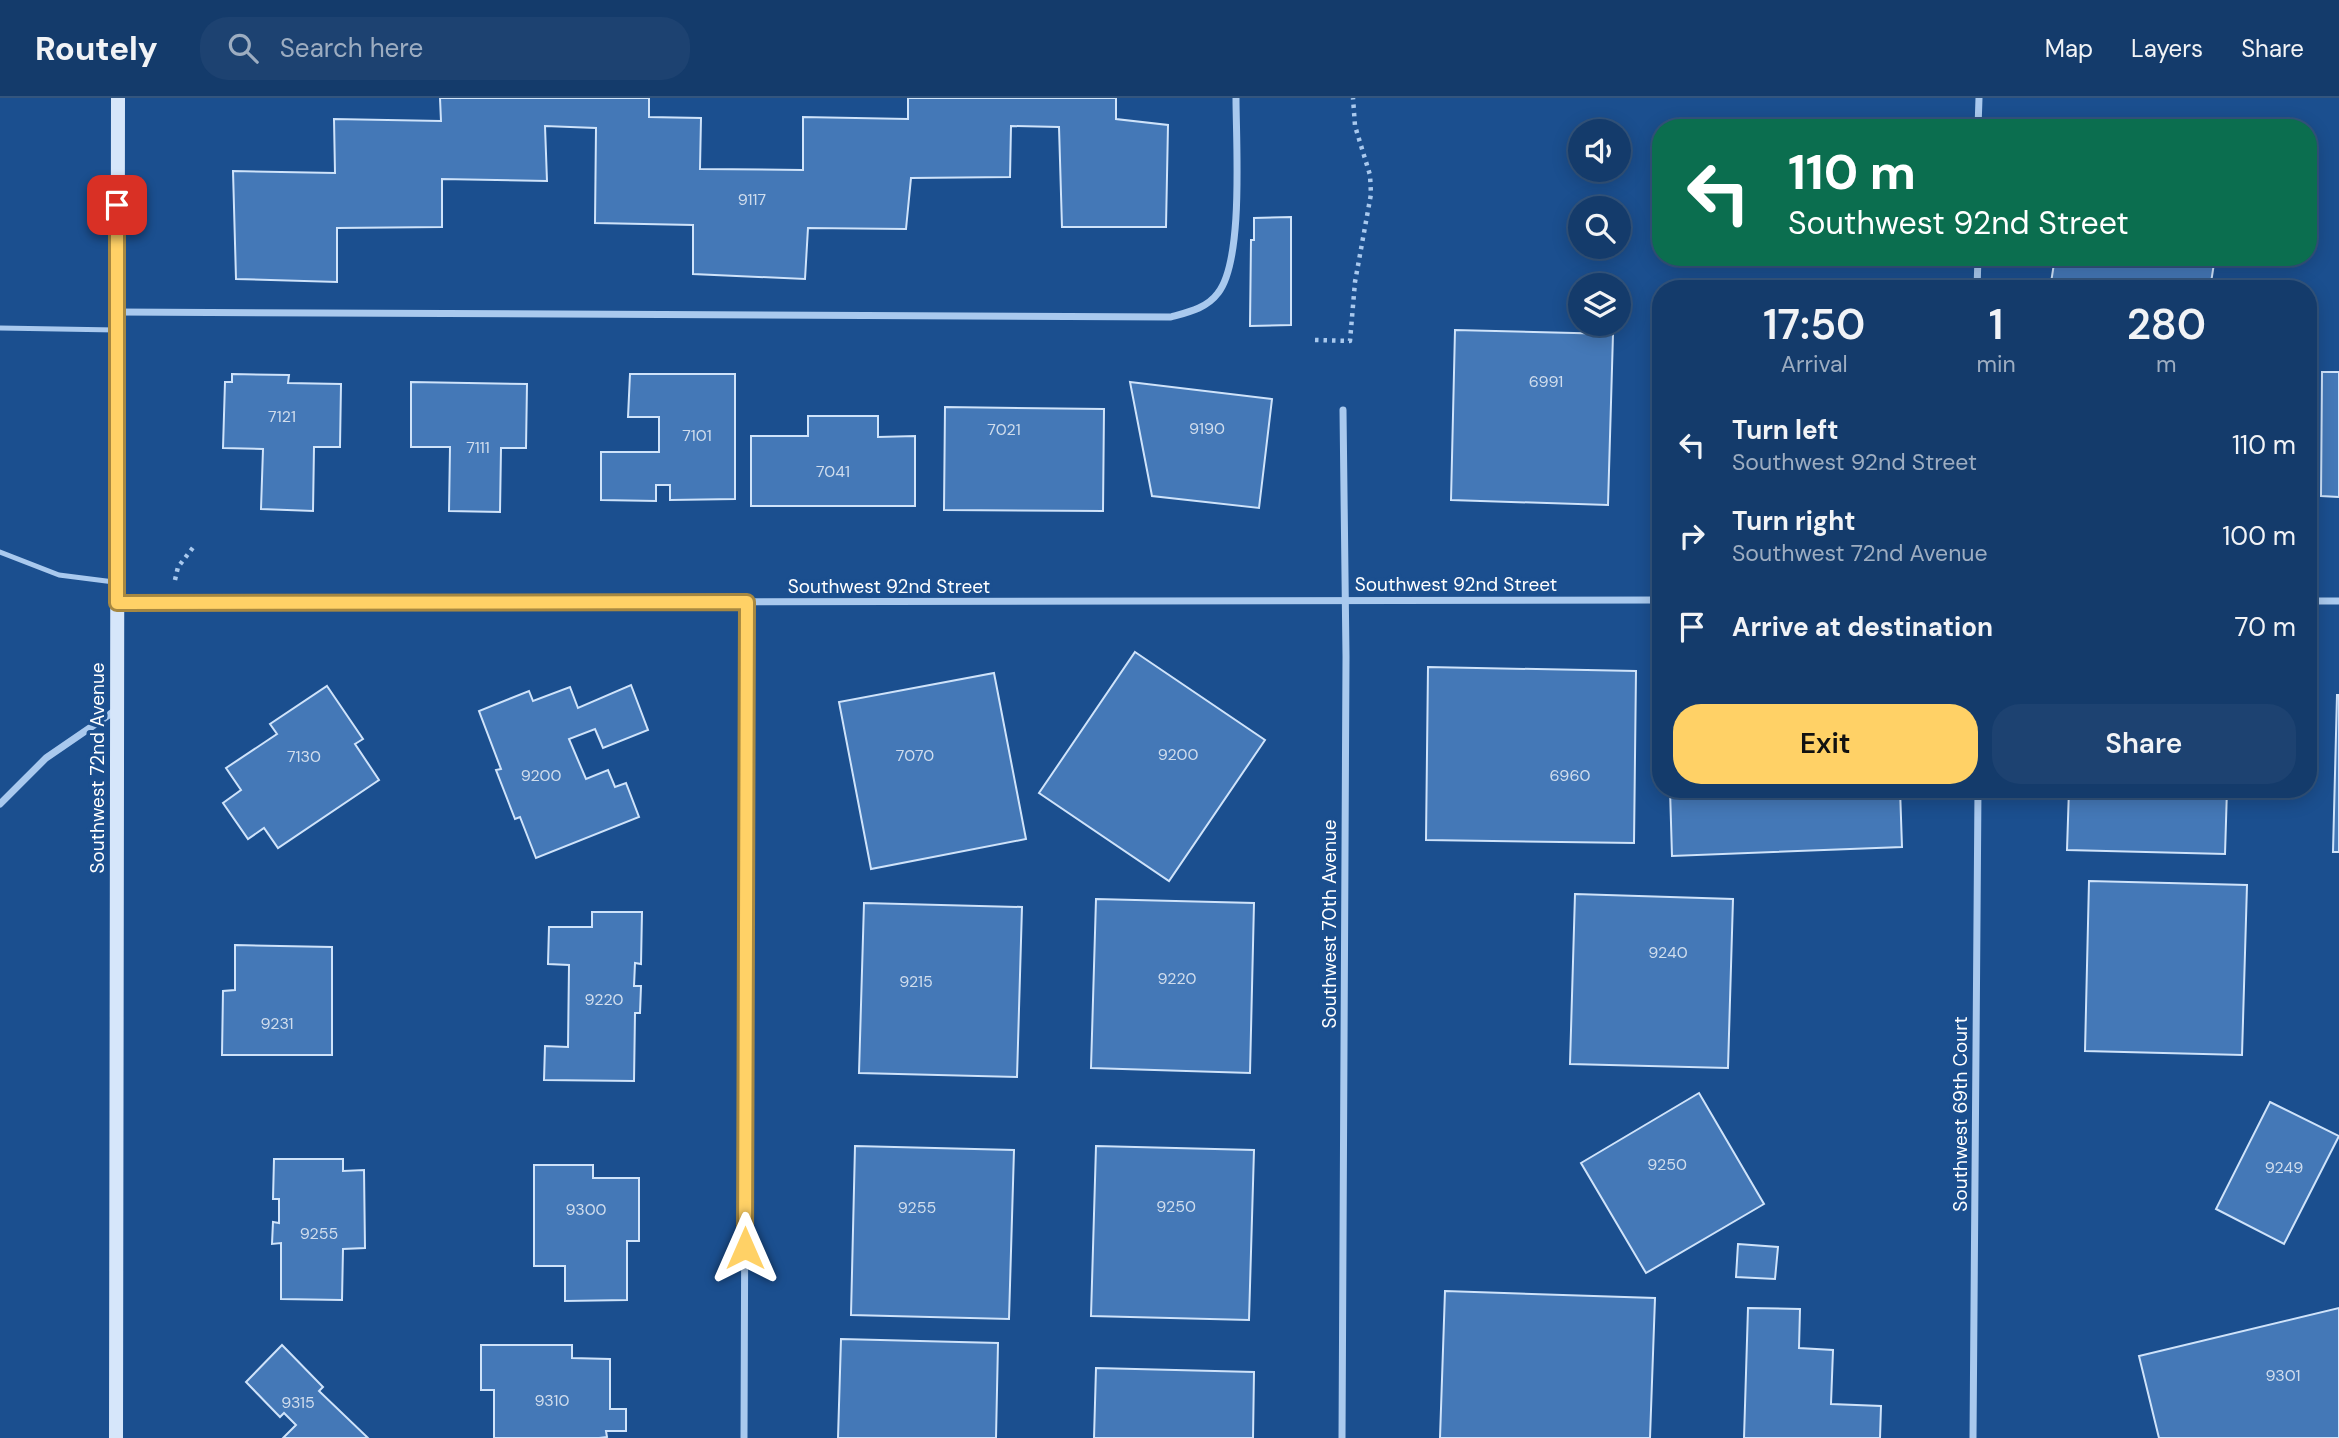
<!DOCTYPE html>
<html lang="en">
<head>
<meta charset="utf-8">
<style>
  :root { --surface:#143b6b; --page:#1d4271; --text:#f1f3f6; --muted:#9dadc1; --line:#33557e; --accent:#ffd166 }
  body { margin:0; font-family:"DM Sans",sans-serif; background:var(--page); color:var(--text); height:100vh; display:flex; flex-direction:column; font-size:26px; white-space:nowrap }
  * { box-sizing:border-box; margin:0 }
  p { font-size:23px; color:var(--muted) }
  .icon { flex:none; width:38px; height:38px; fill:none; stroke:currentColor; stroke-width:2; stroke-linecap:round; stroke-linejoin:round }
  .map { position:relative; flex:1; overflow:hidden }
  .drawer { position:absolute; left:1652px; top:182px; width:665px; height:518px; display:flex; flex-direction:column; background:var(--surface); border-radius:28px; box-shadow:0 4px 18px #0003,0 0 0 2px var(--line) }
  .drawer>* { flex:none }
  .guide { position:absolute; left:1652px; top:21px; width:665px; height:147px; border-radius:28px; box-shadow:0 4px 18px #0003,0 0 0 2px var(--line); background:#0b6e4f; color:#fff; overflow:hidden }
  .controls { position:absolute; left:1568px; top:21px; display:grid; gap:14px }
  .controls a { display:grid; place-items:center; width:63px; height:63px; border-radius:50%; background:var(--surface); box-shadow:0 4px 18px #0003,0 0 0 2px var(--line); font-size:35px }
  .pin { position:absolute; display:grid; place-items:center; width:60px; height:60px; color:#fff; margin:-30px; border-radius:14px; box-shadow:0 4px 10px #0006 }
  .me { position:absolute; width:77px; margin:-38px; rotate:0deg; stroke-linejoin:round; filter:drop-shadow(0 0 5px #0008) }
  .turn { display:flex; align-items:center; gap:24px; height:147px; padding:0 21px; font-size:32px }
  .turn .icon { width:91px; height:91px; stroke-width:2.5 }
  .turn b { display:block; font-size:49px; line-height:60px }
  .eta { display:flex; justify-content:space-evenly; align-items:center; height:119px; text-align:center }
  .eta b { font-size:42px; font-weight:600; line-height:49px }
  .primary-button { display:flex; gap:14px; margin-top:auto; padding:14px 21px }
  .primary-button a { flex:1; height:80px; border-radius:28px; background:var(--accent); color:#111; font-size:28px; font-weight:600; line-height:80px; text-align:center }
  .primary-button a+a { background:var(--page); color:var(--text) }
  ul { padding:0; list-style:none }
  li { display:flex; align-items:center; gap:21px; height:91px; padding:0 21px }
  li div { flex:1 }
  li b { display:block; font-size:26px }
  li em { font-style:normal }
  header { display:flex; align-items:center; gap:42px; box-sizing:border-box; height:98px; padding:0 35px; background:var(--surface); border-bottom:2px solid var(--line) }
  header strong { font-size:33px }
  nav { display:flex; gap:38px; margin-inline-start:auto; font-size:24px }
  .search { width:490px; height:63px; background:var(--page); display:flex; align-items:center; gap:18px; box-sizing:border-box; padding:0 24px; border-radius:28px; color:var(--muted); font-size:26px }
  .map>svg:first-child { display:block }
</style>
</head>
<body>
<header>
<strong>Routely</strong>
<div class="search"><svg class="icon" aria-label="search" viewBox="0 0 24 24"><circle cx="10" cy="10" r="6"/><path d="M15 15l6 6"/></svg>Search here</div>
<nav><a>Map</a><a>Layers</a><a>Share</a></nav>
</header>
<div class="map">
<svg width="2339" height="1340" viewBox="0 0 2339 1340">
  <rect width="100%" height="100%" fill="#1b4f8f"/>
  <g fill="#4478b7" stroke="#cfe3fa" stroke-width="2">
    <path d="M440,0H649V19L701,20L700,71L803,72V19L908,21V0H1116V21L1168,27L1166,129H1062L1059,29L1011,28L1010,79L911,80L906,131L808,130L805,181L693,176V127L595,125L596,30L545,28L547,83L442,81V129L337,130V184L236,181L233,73L335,75L334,21L441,23Z"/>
    <path d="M1291,119V227L1250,228L1251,142H1254V120Z"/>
    <path d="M2055,159H2215L2210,191H2050Z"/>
    <path d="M1455,232L1613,236L1608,407L1451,402Z"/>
    <path d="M2322,274H2339V399L2321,398Z"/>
    <path d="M232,276L289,277L288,285L341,286L340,349H314L313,413L261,411L263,351L223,350L225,284H232Z"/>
    <path d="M630,276H735V401L670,402V387H656V403L601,402V354H659V319H628Z"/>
    <path d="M411,284L527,286L526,350H501L500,414L449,413L450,349H411Z"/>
    <path d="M1130,284L1272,301L1259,410L1152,398Z"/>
    <path d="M945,309L1104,311L1103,413L944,412Z"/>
    <path d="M808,318H878V339L915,338V408H751V338H808Z"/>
    <path d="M1135,554L1265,642L1169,783L1039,695Z"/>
    <path d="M1428,569L1636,573L1634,745L1426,742Z"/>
    <path d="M994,575L1026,741L871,771L839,604Z"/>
    <path d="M631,587L648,632L603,650L595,631L569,641L586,681L608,672L615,689L626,685L639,719L536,760L520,719L515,721L496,672L501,671L479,613L529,593L533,603L570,589L578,610Z"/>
    <path d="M327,588L363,641L355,646L379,682L278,750L264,730L248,741L223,705L241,692L226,670L277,636L270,626Z"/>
    <path d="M2337,597H2339V754H2333Z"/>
    <path d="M1670,691H1900L1902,749L1672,758Z"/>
    <path d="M2069,691H2227L2225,756L2067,752Z"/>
    <path d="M2089,783L2247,787L2242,957L2085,953Z"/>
    <path d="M1575,796L1733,801L1728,970L1570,966Z"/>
    <path d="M1096,801L1254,805L1250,975L1091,970Z"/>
    <path d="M864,805L1022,809L1017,979L859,975Z"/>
    <path d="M592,814H642L641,866L635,865L634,888H641L640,915H635L634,983L544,982L545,948L568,949L569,867L548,866L549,829H592Z"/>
    <path d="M235,847L332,849V957H222L223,893L235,892Z"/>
    <path d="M1699,995L1764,1106L1646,1175L1581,1065Z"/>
    <path d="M2270,1004L2339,1038L2284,1146L2216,1111Z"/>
    <path d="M855,1048L1014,1052L1009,1221L851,1217Z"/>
    <path d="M1096,1048L1254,1052L1249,1222L1091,1218Z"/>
    <path d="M274,1061H343V1073L364,1072L365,1150L343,1151L342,1202L281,1201V1145L272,1146L273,1124L279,1125V1101H273Z"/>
    <path d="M534,1067H593V1080H639V1143H627V1202L565,1203V1168H534Z"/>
    <path d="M1738,1146L1778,1149L1775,1181L1736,1179Z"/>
    <path d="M1445,1193L1655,1200L1650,1340H1440Z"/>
    <path d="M1748,1210L1800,1211L1799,1250L1833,1252L1831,1306L1881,1308L1880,1340H1744Z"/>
    <path d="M2339,1210V1340H2159L2139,1258Z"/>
    <path d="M841,1241L998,1245L996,1340H838Z"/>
    <path d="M282,1247L323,1289L319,1293L368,1340H283L296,1327L284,1315L280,1319L246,1284Z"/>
    <path d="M481,1247H572V1260L610,1261V1311H626V1333H606L607,1339L599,1340H494V1292H481Z"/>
    <path d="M1096,1270L1254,1274L1253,1340H1094Z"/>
  </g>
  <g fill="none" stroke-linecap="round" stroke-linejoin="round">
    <g stroke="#a9c9ee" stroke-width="4.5" stroke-dasharray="3.5 5" stroke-linecap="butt">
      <path d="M1315,242L1350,243L1355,184L1371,96L1370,77L1355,28L1353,0"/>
      <path d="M175,482L178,469L195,447"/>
    </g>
    <g stroke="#a9c9ee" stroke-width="5">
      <path d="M0,230L116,232"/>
      <path d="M0,454L59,477L114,484"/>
    </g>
    <g stroke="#a9c9ee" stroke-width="7">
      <path d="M1978,30L1979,0"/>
      <path d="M1977,191L1978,159"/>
      <path d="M117,214L1171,219C1189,214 1207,210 1218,195C1244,162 1236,45 1236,0"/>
      <path d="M2308,503H2339"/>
      <path d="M117,505L1661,502"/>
      <path d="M0,706L46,660L116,612"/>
      <path d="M744,1340L747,504"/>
      <path d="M1342,1340L1346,559L1343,312"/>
      <path d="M1973,1340L1978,691"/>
    </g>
    <path stroke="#d6e6fa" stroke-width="14" d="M116,1340L118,0"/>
  </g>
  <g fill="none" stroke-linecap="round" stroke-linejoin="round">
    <defs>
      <path id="route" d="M117,107V505L747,504L745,1150"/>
    </defs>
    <use href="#route" stroke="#a68842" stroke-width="18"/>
    <use href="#route" stroke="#ffd166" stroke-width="12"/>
  </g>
  <g text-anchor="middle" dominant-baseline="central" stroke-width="7" stroke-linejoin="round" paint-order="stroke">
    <g font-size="16" fill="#d0dded">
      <text x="752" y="101">9117</text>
      <text x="1546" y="283">6991</text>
      <text x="282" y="318">7121</text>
      <text x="1207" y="330">9190</text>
      <text x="1004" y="331">7021</text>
      <text x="697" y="337">7101</text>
      <text x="478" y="349">7111</text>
      <text x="833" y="373">7041</text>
      <text x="1178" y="656">9200</text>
      <text x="915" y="657">7070</text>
      <text x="304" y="658">7130</text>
      <text x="541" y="677">9200</text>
      <text x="1570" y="677">6960</text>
      <text x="1668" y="854">9240</text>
      <text x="1177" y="880">9220</text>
      <text x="916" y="883">9215</text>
      <text x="604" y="901">9220</text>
      <text x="277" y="925">9231</text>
      <text x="1667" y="1066">9250</text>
      <text x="2284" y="1069">9249</text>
      <text x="1176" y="1108">9250</text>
      <text x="917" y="1109">9255</text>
      <text x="586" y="1111">9300</text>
      <text x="319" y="1135">9255</text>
      <text x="2283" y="1277">9301</text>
      <text x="552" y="1302">9310</text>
      <text x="298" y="1304">9315</text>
    </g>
    <g font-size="19" fill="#fff" stroke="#1b4f8f">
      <text x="1456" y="486">Southwest 92nd Street</text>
      <text x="889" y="488">Southwest 92nd Street</text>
      <text transform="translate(97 670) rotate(-90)">Southwest 72nd Avenue</text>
      <text transform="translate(1329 826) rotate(-90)">Southwest 70th Avenue</text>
      <text transform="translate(1960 1016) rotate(-90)">Southwest 69th Court</text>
    </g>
  </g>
</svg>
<div class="controls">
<a><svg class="icon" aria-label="sound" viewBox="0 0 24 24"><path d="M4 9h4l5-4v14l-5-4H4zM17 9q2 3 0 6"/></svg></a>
<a><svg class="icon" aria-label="search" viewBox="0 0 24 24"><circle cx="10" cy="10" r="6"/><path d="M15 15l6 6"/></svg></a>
<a><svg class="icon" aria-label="layers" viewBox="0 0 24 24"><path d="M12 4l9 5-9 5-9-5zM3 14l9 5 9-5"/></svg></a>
</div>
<div class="pin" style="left:117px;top:107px;background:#d93025"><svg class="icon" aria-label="arrive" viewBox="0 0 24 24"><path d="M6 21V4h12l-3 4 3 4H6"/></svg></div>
<svg class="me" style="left:745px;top:1150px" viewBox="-20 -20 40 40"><path d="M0-17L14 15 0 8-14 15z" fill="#ffd166" stroke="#fff" stroke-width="4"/></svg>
<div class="guide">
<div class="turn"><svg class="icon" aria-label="left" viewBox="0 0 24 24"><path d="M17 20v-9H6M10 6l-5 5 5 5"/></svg><div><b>110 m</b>Southwest 92nd Street</div></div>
</div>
<section class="drawer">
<div class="eta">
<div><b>17:50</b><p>Arrival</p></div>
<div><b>1</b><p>min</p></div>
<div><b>280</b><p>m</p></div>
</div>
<ul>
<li><svg class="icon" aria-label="left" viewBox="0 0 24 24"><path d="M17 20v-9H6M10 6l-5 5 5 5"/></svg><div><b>Turn left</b><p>Southwest 92nd Street</p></div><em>110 m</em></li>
<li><svg class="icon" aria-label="right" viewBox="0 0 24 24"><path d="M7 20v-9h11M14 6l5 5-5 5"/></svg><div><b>Turn right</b><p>Southwest 72nd Avenue</p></div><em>100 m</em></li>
<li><svg class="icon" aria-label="arrive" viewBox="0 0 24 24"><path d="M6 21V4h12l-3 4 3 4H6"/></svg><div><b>Arrive at destination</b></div><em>70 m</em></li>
</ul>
<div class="primary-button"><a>Exit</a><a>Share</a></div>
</section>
</div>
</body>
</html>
